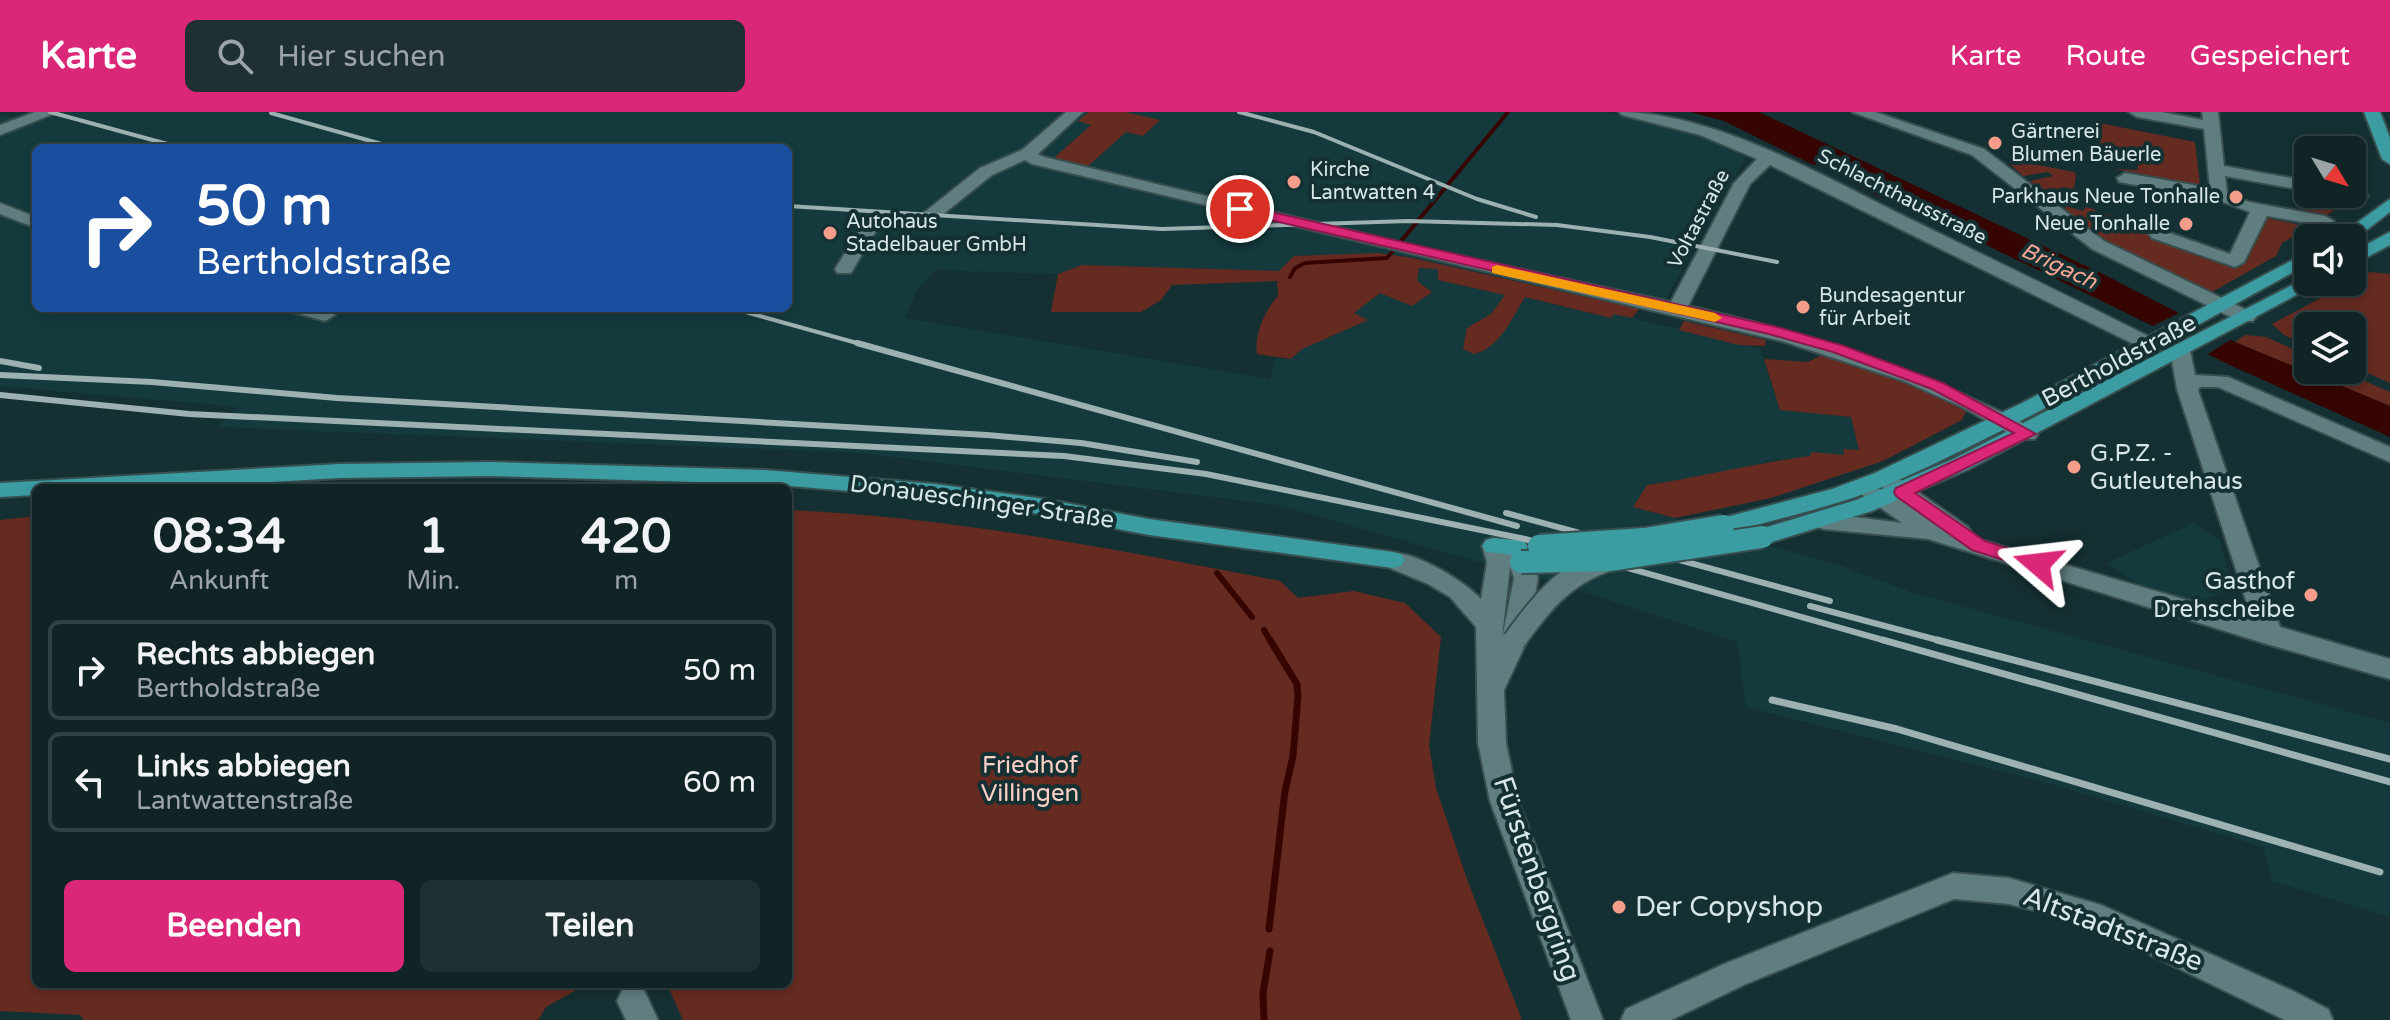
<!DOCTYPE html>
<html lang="de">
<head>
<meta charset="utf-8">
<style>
  :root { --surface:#102426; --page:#1e3032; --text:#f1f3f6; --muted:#9ca4a7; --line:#304143; --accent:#db2777 }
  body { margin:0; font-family:"Varela Round",sans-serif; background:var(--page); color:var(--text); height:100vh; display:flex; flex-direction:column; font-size:30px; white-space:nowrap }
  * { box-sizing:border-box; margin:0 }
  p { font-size:26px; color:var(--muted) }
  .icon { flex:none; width:44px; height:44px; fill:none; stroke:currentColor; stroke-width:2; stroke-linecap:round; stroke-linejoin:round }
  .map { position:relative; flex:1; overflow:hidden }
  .drawer { position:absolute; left:32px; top:372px; width:760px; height:504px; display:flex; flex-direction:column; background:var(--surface); border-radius:12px; box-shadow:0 4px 12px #0003,0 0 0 2px var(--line) }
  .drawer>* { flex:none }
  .banner { position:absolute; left:32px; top:32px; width:760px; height:168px; border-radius:12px; box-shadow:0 4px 12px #0003,0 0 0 2px var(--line); background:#1a4fa0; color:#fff; overflow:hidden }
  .needle { width:52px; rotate:128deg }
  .tools { position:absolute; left:2294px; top:24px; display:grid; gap:16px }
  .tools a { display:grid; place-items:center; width:72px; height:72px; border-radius:12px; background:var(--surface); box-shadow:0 4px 12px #0003,0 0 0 2px var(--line); font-size:40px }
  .pin { position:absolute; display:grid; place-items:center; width:68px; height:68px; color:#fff; margin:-34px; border:4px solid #fff; border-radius:50%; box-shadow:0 2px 8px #0007 }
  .me { position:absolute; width:88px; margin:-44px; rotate:287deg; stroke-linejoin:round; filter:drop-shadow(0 0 6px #0008) }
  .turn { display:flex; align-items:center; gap:28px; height:168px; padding:0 32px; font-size:36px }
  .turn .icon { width:104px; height:104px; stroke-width:2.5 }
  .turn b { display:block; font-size:56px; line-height:68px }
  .eta { display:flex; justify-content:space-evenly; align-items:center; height:136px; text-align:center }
  .eta b { font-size:48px; font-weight:800; line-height:56px }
  .button { display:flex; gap:16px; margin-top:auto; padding:16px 32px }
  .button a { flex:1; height:92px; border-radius:12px; background:var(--accent); color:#fff; font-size:32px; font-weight:800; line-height:92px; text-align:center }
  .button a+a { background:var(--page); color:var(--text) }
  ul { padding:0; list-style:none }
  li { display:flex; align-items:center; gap:24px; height:100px; margin:0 16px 12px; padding:0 16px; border:4px solid var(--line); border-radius:12px }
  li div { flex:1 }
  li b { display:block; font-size:30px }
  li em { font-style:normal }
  header { display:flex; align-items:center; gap:48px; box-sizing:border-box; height:112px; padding:0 40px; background:var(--accent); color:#fff }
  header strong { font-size:38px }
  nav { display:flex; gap:44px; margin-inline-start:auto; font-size:28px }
  .search { width:560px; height:72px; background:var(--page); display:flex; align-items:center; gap:20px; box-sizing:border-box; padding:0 28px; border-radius:12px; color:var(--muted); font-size:30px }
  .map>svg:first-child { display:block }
</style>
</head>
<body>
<header>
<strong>Karte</strong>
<div class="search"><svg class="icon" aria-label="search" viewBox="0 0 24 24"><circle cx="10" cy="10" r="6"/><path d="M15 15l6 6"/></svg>Hier suchen</div>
<nav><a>Karte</a><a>Route</a><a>Gespeichert</a></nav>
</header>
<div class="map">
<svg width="2390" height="908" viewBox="0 0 2390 908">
  <rect width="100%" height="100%" fill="#153032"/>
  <g fill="#143a3d" fill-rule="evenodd">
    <path d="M34,0H1603L1691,19L1748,41L1666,186L1602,188L1413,146L1378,141L1279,159L1082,153L1058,162L935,158L916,180L905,206L1270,267L1275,247H1291L1302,237L1367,208L1354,201L1380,181L1412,194L1418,156L1438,157V168L1506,183L1491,202L1473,212L1497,228L1524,185L1610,206L1614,202L1760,236L1780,298L1851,305L1859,338H1843L1845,343L1775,348L1705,365L1647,373L1634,395L1838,453L1914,481L2390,611V805L2272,769L2263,735L2044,670L1746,595L1737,530L1576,477L1278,393L862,341L218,315L238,295L0,274V2L15,6ZM36,36H788V196H36Z"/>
    <path d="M2194,411L2220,429L2232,477L2198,490L2139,473L2107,451Z"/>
  </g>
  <g fill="#652b20">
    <path d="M1089,0H1125L1160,8L1143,24L1126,20L1088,54L1054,46L1091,13L1078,9Z"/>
    <path d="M2099,11L2195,30L2200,73L2115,57L2137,58L2140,47L2101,39Z"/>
    <path d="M2013,48L2074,60L2076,63L2074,77L2063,75L2049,85L2030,69L2053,64L2048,60L2023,64L2009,51Z"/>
    <path d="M2297,75L2308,77V82L2351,85L2322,107L2304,104Z"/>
    <path d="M2066,94L2082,99L2087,95L2160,121L2241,155L2266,106L2310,115L2282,131L2276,144L2212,180L2112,133L2064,99Z"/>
    <path d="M1378,141L1413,146L1639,197L1632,206L1614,202L1611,206L1525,185C1512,206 1500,236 1474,242L1463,237L1467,216L1491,202L1505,183L1438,168V157L1419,156L1417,169L1432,180L1412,194L1380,181L1354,201L1368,208L1302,237L1291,247L1257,242C1254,222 1265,198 1278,184L1277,169L1172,173L1161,188L1141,200H1051L1058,162L1082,153L1279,159L1294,144Z"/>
    <path d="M2369,160L2390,162V271L2352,254V214H2308V234L2284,223L2272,212Z"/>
    <path d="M1684,209L1766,228L1765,234L1739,233L1679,218Z"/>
    <path d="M2245,223L2266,225L2308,244V258H2340L2390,280V294L2235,230Z"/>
    <path d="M1824,242L1949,285L1966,299L1962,308L1883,349L1771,386L1675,406L1633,395L1647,373C1702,365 1755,351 1810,344L1812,340L1844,343L1843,337L1859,338L1851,305L1780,298L1764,247L1808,250Z"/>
    <path d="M788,398C954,405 1117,438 1280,469L1298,486L1354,479L1405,491L1441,525L1429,633L1436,676L1468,770L1522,908H683L667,872H788Z"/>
    <path d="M36,404V872H587L546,895L538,908H84L80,903L0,899V408Z"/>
  </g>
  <path fill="#360501" d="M1690,0H1759L2101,161L2235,230L2390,294V325L2223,250L2151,213L1928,105L1879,85L1824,55L1811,52L1724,9Z"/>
  <path fill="#153032" d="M2183,199L2235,225L2203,245L2149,216Z"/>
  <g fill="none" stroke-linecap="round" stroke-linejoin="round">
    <path stroke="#360501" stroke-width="4" d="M1290,165L1295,156L1305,151L1387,146L1508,0"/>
    <g stroke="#360501" stroke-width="6">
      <path d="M1217,461L1252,505"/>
      <path d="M1264,518L1271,530"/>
    </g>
    <g stroke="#360501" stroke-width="7">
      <path d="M1269,817L1285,679L1293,644L1298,584L1297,572L1270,528"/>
      <path d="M1264,908L1263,881L1270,839"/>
    </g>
    <defs>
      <g id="minor">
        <path d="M35,0H58L0,23V13Z"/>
        <path d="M1066,0H1083L1038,42L1044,45L1418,135L1671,190L1734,71L1757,47L1700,23L1622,3L1619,0C1712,0 1822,63 1904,104C1988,145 2072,186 2156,228L2159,232L2156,236H2142L1770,53L1750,72L1688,194C1814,223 1920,257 2035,317L2038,322L2035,327H2019L1962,295L1904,269L1785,230L1032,52L1025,48L992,63L931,112H880L851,161H837L835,157L869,103H921L980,56L1022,38Z"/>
        <path d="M1852,0H1875L1984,37L2104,129L2253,201L2256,205L2253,209H2239L2092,137L1972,43Z"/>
        <path d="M2129,0H2162L2203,8L2202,0H2218L2224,54L2308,69V79L2225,64L2227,80L2249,90L2325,104L2334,109L2325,114L2267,104L2244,150L2235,155L2152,126L2149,122L2158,117L2230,142L2250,100L2215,87L2119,70L2117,66L2125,61L2210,76L2204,17L2137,5Z"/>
        <path d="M2352,77L2365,80L2368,84L2359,89L2343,86L2340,82H2352Z"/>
        <path d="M0,91L36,105V116L0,102Z"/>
        <path d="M289,196H321L335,203L325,209L292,200Z"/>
        <path d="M2180,232L2190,238L2195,263L2228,265L2390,335V350L2218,275H2200L2198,278L2280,515L2390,547V567L2270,533L1928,427L1823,417L1815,414L1811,409L1815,404L1823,401L1902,411L1851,375L1854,370L1862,368L1893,384L1872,366L1875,361H1891L1968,415L1972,421L1970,425L2252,507L2177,277L2170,238Z"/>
        <path d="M1494,426L1502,428L1505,433L1516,427L1524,429L1538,466L1527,529L1504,578L1506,631L1518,689L1603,908H1571L1490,689L1478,631L1476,515L1450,485L1428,472L1385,454L1381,448L1385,442C1410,435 1464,469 1481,487L1487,450L1482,434L1486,428ZM1510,455L1514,466L1502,526Z"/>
        <path d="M1953,761L2009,766L2101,793L2291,878L2328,897L2333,908H2285L2157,846L2063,806L2009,792L1954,787L1746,872L1671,908H1621L1626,897L1724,852Z"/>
        <path d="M633,874L644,878L658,908H626L617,889L622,878Z"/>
      </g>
      <g id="major">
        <path d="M2364,0H2380L2390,26V52L2382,47Z"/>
        <path d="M2390,87V100L2352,129V126H2336Z"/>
        <path d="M2390,120V133L2352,153V140Z"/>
        <path d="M2308,140V152C2171,227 2035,307 1892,371C1839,394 1779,406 1723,422L1715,420L1711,414L1715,408L1832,377L1875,361L2022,291Z"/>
        <path d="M2308,165V170H2321L1969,357L1872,399L1762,433L1754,431L1750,425L1754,419L1856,388L1953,347Z"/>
        <path d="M490,350L765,358L935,372L1045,387L1149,407L1393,440L1401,442L1405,448L1401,454L1393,456L1149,423L1045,403L935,386L765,372L490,364L340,366L169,376H36V383L0,385V371L340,352Z"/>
        <path d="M1494,426L1524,429L1528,435L1524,441L1516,443L1486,440L1482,434L1486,428Z"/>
      </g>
    </defs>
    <use href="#minor" stroke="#384e4f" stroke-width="4"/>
    <use href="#major" stroke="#384e4f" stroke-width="4"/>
    <use href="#minor" fill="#607d7f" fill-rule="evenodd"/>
    <use href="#major" fill="#3b9ca2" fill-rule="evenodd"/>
    <g stroke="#9eb1b2" stroke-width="4">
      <path d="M50,0L182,36"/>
      <path d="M1239,0L1314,20L1477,87L1536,105"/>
      <path d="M271,1L396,36"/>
      <path d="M788,94L1162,117L1408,109L1557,113L1650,125L1777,150"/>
      <path d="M731,196L864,233"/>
    </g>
    <g stroke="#9eb1b2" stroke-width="6">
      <path d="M857,231L1517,414"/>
      <path d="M0,249L39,256"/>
      <path d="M0,263L152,270L337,286L987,323L1081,331L1197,350"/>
      <path d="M0,283L189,302L1064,344L1206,362L1525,427L1890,530"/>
      <path d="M1506,401L1830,489"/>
      <path d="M1810,494L1945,530"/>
    </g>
    <g stroke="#9eb1b2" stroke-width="7">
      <path d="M1883,528L2390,670"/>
      <path d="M1937,528L2390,647"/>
      <path d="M1772,588L1897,617L2380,760"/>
    </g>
    <defs>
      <path id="minor-bridge" d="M1514,529C1540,493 1562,464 1605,449"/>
      <g id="major-bridge">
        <path d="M1539,434L1644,427L1723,414"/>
        <path d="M1521,450L1611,448L1762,425"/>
      </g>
    </defs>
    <use href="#minor-bridge" stroke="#384e4f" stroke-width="26" stroke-linecap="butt"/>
    <use href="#major-bridge" stroke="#384e4f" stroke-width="26" stroke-linecap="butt"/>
    <use href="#minor-bridge" stroke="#607d7f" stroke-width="22"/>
    <use href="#major-bridge" stroke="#3b9ca2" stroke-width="22"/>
  </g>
  <path fill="#db2777" stroke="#8e194d" stroke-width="2" d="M1240,93L1777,215L1844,234L1943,271L2036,322L1915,381L1985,429L2045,448L2047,452L2038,459L1972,438L1896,384L1894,380L1896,376L2014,321L1932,277L1833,240L1769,222L1235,100L1233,97Z"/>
  <path fill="#f59e0b" d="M1497,153L1715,201L1722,206L1715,210L1492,161V155Z"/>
  <g fill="#f49d8b" stroke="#153032" stroke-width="3">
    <circle cx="1995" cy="31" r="8"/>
    <circle cx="1294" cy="70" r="8"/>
    <circle cx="2236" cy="85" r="8"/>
    <circle cx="2186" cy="112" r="8"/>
    <circle cx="830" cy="121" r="8"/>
    <circle cx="1803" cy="195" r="8"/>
    <circle cx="2074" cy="355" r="8"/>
    <circle cx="2311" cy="483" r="8"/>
    <circle cx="1619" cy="795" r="8"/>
  </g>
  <g text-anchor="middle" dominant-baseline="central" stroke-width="8" stroke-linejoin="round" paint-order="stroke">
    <g font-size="20" fill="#d7e6e7" stroke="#153032" text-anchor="start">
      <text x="2011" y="20">Gärtnerei<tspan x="2011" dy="23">Blumen Bäuerle</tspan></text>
      <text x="1310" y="58">Kirche<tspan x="1310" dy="23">Lantwatten 4</tspan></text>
      <text x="2220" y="85" text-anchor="end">Parkhaus Neue Tonhalle</text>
      <text x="846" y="110">Autohaus<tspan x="846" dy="23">Stadelbauer GmbH</tspan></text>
      <text x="2170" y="112" text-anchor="end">Neue Tonhalle</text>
      <text x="1819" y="184">Bundesagentur<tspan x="1819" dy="23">für Arbeit</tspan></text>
    </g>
    <g font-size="20" fill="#d7e6e7" stroke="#153032">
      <text transform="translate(1902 85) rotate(27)">Schlachthausstraße</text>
      <text transform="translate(1699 107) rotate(-62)">Voltastraße</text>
    </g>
    <g font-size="22" font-style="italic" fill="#f9a694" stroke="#153032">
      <text transform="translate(2059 154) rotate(25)">Brigach</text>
    </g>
    <g font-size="24" fill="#d7e6e7" stroke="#153032">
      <text transform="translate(2119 249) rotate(-28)">Bertholdstraße</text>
      <text transform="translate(982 390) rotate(8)">Donaueschinger Straße</text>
    </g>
    <g font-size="24" fill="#d7e6e7" stroke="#153032" text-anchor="start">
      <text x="2090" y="341">G.P.Z. -<tspan x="2090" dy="28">Gutleutehaus</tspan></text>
      <text x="2295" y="469" text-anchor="end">Gasthof<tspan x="2295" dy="28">Drehscheibe</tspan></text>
    </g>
    <g font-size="24" fill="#fcd0c7" stroke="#153032">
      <text x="1030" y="653">Friedhof<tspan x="1030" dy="28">Villingen</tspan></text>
    </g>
    <g font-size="28" fill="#d7e6e7" stroke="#153032">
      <text transform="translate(1537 767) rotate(71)">Fürstenbergring</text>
      <text transform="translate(2113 817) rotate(21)">Altstadtstraße</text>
    </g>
    <g font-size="28" fill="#d7e6e7" stroke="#153032" text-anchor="start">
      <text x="1635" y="795">Der Copyshop</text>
    </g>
  </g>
</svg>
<div class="tools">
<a><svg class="needle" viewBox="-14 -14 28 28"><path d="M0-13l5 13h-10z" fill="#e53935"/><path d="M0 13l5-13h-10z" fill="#9ca4a7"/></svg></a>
<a><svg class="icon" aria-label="sound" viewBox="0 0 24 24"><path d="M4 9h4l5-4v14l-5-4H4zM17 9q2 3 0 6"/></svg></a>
<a><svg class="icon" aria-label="layers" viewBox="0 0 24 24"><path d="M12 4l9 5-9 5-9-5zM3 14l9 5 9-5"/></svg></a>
</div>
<div class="pin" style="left:1240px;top:97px;background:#d93025"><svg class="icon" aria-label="arrive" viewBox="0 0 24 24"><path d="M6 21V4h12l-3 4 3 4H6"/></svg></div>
<svg class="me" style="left:2038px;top:452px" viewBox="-20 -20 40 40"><path d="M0-17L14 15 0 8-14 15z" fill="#db2777" stroke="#fff" stroke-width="4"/></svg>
<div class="banner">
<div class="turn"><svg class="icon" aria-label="right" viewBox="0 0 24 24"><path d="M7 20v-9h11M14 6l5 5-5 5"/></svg><div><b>50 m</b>Bertholdstraße</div></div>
</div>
<section class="drawer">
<div class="eta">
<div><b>08:34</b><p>Ankunft</p></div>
<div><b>1</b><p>Min.</p></div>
<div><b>420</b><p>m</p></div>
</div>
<ul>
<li><svg class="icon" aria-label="right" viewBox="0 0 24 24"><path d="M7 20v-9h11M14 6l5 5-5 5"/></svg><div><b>Rechts abbiegen</b><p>Bertholdstraße</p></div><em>50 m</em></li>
<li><svg class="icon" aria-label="left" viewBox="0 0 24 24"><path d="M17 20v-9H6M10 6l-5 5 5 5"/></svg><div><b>Links abbiegen</b><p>Lantwattenstraße</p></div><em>60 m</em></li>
</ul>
<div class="button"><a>Beenden</a><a>Teilen</a></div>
</section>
</div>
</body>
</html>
